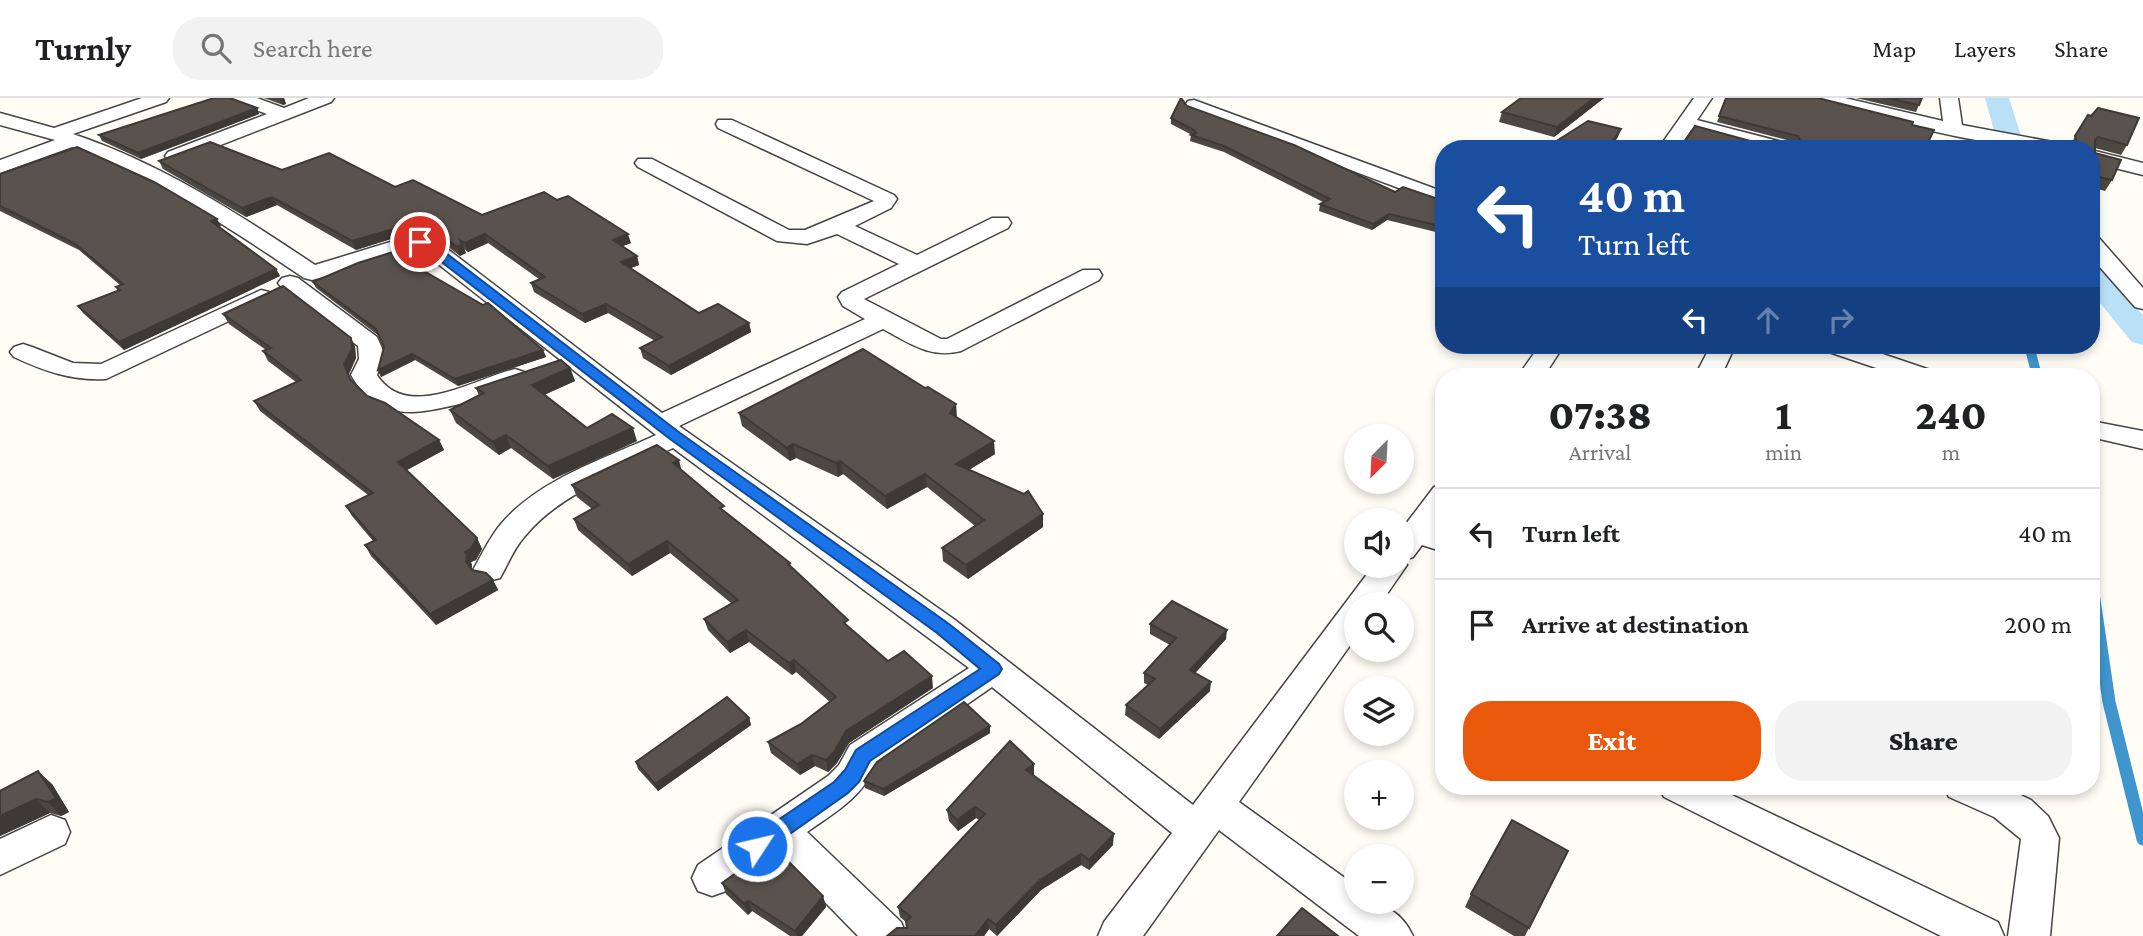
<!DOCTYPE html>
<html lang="en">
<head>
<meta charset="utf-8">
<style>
  :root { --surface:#fff; --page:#f2f2f2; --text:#202124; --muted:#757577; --line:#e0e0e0; --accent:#ea580c }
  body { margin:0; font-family:"Crimson Pro",serif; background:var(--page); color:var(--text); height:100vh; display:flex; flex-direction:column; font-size:26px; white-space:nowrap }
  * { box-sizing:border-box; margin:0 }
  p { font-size:23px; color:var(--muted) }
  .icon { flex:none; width:38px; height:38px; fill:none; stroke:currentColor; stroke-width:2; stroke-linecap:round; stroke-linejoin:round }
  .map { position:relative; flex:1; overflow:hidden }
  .side { position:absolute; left:1435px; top:270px; width:665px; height:427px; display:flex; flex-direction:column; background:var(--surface); border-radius:28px; box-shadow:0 4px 10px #0003 }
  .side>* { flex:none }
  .hud { position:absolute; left:1435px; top:42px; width:665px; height:214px; border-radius:28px; box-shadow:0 4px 10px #0003; background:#1a4fa0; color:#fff; overflow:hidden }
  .needle { width:46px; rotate:204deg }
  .buttons { position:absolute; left:1344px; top:326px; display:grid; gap:14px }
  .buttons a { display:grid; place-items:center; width:70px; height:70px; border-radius:50%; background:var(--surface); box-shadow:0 4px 10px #0003; font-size:35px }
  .pin { position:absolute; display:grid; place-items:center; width:60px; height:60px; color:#fff; margin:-30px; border:4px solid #fff; border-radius:50%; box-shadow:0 2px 7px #0007 }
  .me { position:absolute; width:77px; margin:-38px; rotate:55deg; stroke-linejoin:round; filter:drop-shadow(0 0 5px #0008) }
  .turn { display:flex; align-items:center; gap:24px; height:147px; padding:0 28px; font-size:32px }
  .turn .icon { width:91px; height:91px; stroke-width:2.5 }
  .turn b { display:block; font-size:49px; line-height:60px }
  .lanes { display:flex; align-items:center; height:66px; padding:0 28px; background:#0003; justify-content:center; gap:35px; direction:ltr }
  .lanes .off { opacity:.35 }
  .eta { display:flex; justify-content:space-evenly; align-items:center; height:119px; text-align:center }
  .eta b { font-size:42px; font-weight:800; line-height:49px }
  .cta { display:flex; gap:14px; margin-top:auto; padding:14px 28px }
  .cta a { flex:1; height:80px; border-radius:28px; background:var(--accent); color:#fff; font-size:28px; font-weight:800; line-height:80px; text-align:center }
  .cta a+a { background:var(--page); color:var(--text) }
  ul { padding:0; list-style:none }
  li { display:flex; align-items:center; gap:21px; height:91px; padding:0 28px; border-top:2px solid var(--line) }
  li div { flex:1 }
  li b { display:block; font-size:26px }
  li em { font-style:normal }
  header { display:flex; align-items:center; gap:42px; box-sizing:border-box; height:98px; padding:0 35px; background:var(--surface); border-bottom:2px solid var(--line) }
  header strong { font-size:33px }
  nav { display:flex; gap:38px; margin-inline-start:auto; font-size:24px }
  .search { width:490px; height:63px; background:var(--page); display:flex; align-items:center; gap:18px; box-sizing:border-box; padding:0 24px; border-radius:28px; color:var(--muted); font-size:26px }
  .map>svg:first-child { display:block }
</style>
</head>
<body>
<header>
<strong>Turnly</strong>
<div class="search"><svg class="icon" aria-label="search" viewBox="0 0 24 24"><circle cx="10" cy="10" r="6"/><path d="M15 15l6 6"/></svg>Search here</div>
<nav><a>Map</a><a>Layers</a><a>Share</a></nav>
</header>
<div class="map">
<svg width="2143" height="838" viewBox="0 0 2143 838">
  <rect width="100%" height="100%" fill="#fffdf5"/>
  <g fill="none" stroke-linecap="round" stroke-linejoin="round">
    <path stroke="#3f96cf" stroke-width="10" d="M2029,247L2037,278"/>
    <path stroke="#3f96cf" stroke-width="13" d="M2091,481L2109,604L2143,741"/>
    <g fill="#b9e0f7" fill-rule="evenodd">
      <path d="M1985,0H2009L2025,51H1999Z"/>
      <path d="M2091,166L2101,169L2143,217V247L2132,244L2091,194Z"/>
    </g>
    <defs>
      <g id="street">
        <path d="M142,0H169L166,4L73,36C160,65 239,116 315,167L413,137L433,140L662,315L865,221L843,208L838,199L842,194L899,166L837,136L807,146L777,143L638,69L635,65L638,61H652L789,132H805L874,103L718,30L716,26L718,22H732L894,97L897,101L891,110L855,128L917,157L992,120H1008L1011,125L1008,130L864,201L941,241H947L1083,172H1099L1102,177L1099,182L961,253C931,261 909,245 883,231L679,328L955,522L1193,707L1374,467H1402V431L1434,389L1444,387V417L1435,429L1444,432V454L1422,447L1413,459L1404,462L1407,467L1380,506H1356V539L1239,704L1356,788V803C1382,803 1402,814 1413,838H1359L1219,732L1143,838H1098L1104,824L1172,735L992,589L876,669C858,702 837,713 807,734L901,824L907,838H858L777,755L726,793L712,798L698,793L692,780L698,767L828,678L839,667L850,647L969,570L673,350C623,374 561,394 525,438C514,450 508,466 500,480L489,483L478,480L473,472C482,456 490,439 501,426C539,381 604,361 656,337L419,151L312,182L304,180C230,130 156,81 72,49L0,75V62L55,42L0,27V15L54,30Z"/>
        <path d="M231,0H257L284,10L309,0H334L331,4L182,62H168L165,58L168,54L267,16L234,4Z"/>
        <path d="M1694,0H1712L1697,22L1794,47L1797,51H1763L1691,32L1678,51H1658Z"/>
        <path d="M1813,0H1845L1943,23L1940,0H1958L1962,27L2058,45L2068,51C1983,51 1898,24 1816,4Z"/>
        <path d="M1194,2L1444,94V107L1188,11L1185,7L1188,3Z"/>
        <path d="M2091,52L2143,65V77L2091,64Z"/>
        <path d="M2091,138L2099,140L2143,190V211L2135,209L2091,159Z"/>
        <path d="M290,178L298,180L377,239L385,257L377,277C407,324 474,281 515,271L524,274L528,279C517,294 432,315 411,314C401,314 388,312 379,308C365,301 359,290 351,277L359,261L358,248L282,190L278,185L282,180Z"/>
        <path d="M261,192L269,194L273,199L269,204L106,281C72,283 44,273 14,259L10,254L14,249L23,246L32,249L73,265L101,266Z"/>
        <path d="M1540,247H1564L1544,278H1518Z"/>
        <path d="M1711,247L1735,248L1721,278H1695Z"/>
        <path d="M1820,247H1856L1933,273L1937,278H1900L1823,252Z"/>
        <path d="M2091,323L2143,333V351L2091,339Z"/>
        <path d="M1658,688H1713L1998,824L2004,838H1941L1664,699Z"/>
        <path d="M1943,688H2002L2031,702L2048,718L2059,740L2050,838H2008L2021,741L1994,719L1949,699Z"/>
        <path d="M51,717L65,722L70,734L65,746L0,777V741Z"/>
      </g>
    </defs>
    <use href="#street" stroke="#444" stroke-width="3"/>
    <use href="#street" fill="#fff" fill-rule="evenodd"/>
  </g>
  <g fill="#4d4742">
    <path d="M264,0H284L286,6L283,7Z"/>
    <path d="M1521,0H1604L1554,39L1499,24L1502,14Z"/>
    <path d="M1726,0L1912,27L1925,51L1765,47L1796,46L1795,44L1717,24Z"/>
    <path d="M1856,0H1922L1916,14Z"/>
    <path d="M1187,8L1395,94L1444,103V136L1387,122L1372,132L1319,113L1320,106L1323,104L1224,54L1190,43L1191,37H1192L1171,26V20Z"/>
    <path d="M257,10L259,16L141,61L102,43L99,37Z"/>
    <path d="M2088,17L2127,47L2121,57L2095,50V55L2112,82L2105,93L2091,89V51H2068Z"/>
    <path d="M159,63L282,72L395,89L482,117L557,102L631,145L622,148L637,158L639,167L630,170L699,215L749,225L751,234L671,277L643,260L640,250L655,243L608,215L585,225L534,194L531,185L539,181L488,145L468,154L464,151L466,155L460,158L433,137L413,134L356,152L277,107L246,119L163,71Z"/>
    <path d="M0,76L221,128L219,129L276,171L280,178L124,252L83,215L78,208L118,193L116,189L120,187L79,152L0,113Z"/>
    <path d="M434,162L437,168L425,173L543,252L546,259L458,288L415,262L381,279L378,272L384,249L379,238L316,190L313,184Z"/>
    <path d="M1444,180V191L1441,190Z"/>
    <path d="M223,216L351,240L355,249L356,260L349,276L351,282L367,298L439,342L444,352L407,372L477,440L482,451L476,462L471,464L472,468L471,471L493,482L498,492L436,527L371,458L365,447L373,443L352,418L346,408L368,397L260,313L254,303L296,284L268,263L263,253L266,252L229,226Z"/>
    <path d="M570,270L575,283L544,297L587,330L637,343L553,381L511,350L499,357L456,325L450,312L479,298L476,290Z"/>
    <path d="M739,315L957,319L995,356L969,372L1043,416V429L968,481L943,463L942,450L975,428L927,389L887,411L843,376L838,379L796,360L790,363L742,328Z"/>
    <path d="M682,373L726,415L790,465L791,469L849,529L888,563L933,590L849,645L837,665L828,674L815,668L800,677L771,655L768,644L801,626L830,604L796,574L792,577L749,544L730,555L708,532L704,521L731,505L670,455L632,478L578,432L574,421L592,411L577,399L572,387Z"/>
    <path d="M1150,526L1226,541L1195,575L1210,593L1159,641L1125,617L1126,607L1148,587L1144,585V575L1170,547L1150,536Z"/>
    <path d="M749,620L751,627L658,693L638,671L636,664Z"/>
    <path d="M990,628V635L884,698L865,690L864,683Z"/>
    <path d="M1033,677L1113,747L1089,772L1081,767L1041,792L997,838L989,831L984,838H887L907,830L906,824L900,819L898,809L979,722L976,720L958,733L949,723L947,712L1034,677Z"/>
    <path d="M52,686L69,714L61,718L50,715L0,738V693Z"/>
    <path d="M1568,753L1525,838H1514L1465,809L1471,796Z"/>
    <path d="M722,785L823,798L826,809L802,838H790L752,813L748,817L726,796Z"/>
  </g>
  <g fill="#3f3936">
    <path d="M284,0L286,6L283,7L280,1Z"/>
    <path d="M1594,0H1604L1554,39L1557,29Z"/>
    <path d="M257,10L259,16L141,61L138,55Z"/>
    <path d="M1621,31L1618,39L1610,51H1607Z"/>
    <path d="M272,99L277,107L246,119L242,110Z"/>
    <path d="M1389,116L1387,122L1372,132L1373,126Z"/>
    <path d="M217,121L221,128L215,130L211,123Z"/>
    <path d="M410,126L413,134L356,152L352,143Z"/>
    <path d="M485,136L488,145L468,154L465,145Z"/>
    <path d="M628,136L631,145L615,151L613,142Z"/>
    <path d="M462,146L466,155L460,158L457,149Z"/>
    <path d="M637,158L639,167L624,173L621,164Z"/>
    <path d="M434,162L437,168L420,176L417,169Z"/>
    <path d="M276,171L280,178L124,252L119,244Z"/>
    <path d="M606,206L608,215L585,225L582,216Z"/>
    <path d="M749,225L751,234L671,277L669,268Z"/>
    <path d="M351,240L355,249L356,260L349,276L355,291L344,266Z"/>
    <path d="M543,252L546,259L458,288L455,281Z"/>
    <path d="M412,256L415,262L381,279L378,272Z"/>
    <path d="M570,270L575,283L537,300L532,287Z"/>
    <path d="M956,306L957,319L951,328L950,315Z"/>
    <path d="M633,330L637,343L553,381L548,368Z"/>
    <path d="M506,337L511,350L499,357L493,344Z"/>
    <path d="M439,342L444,352L403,374L398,364Z"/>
    <path d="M994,343L995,356L957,379L956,366Z"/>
    <path d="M793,346L796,360L790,363L787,350Z"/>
    <path d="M679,362L682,374L673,365Z"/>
    <path d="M840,363L843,376L838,379L836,365Z"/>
    <path d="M925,376L927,389L887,411L885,398Z"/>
    <path d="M1043,416V429L968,481L966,467Z"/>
    <path d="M477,440L482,451L476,462L471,464L472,468L471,473L466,463L465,454Z"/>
    <path d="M667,443L670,455L632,478L628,466Z"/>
    <path d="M493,482L498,492L436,527L430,516Z"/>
    <path d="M746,532L749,544L730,555L727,544Z"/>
    <path d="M1227,532L1226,541L1189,582L1190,572Z"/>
    <path d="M794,562L796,574L792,577L789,565Z"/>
    <path d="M932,578L933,590L849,645L837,665L828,674L826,662L846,633Z"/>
    <path d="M1211,584L1210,593L1159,641L1160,631Z"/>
    <path d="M749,620L751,627L658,693L655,686Z"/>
    <path d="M990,628V635L884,698L883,691Z"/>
    <path d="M812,657L815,668L800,677L797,666Z"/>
    <path d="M1034,666V677L1026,683V672Z"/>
    <path d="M38,673L52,686L69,714L61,718L48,704Z"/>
    <path d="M36,701L50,715L0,738V718Z"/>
    <path d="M975,709L976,720L958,733L957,722Z"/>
    <path d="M1114,736L1113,747L1089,772V762Z"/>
    <path d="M1081,756V767L1041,792L997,838L996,827L1040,782Z"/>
    <path d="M823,798L826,809L802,838H797L795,833Z"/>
    <path d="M748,803L752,813L748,817L744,806Z"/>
    <path d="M988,821L989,831L984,838H975Z"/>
  </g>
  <g fill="#5a524d" stroke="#3f3936" stroke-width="2">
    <path d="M214,0H230L257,10L138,55L99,37Z"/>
    <path d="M1181,0L1187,8L1294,47L1395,94L1403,89L1444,103V129L1389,116L1373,126L1320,106L1330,101L1224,48L1191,37L1196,35L1194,32L1171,20Z"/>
    <path d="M1521,0H1594L1557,29L1502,14Z"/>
    <path d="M1726,0H1818L1913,24L1912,27L1934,32L1925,51H1673L1677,47L1683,46L1695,28L1765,47L1802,46L1798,38L1719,18Z"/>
    <path d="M1887,0H1922L1919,7Z"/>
    <path d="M2098,10L2139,20L2127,47L2098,39L2095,42V55L2121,62L2112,82L2091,77V51H2068L2072,43H2076L2075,38L2088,17L2091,18Z"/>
    <path d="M1588,23L1621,31L1607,51H1544Z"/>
    <path d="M210,44L282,72L329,55L395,89L413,82L482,117L544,94L557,102L568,98L628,136L613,142L637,158L621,164L699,215L718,206L749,225L669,268L640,250L662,239L606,206L582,216L531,185L545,179L485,136L465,145L460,142L462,146L457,149L430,129L410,126L352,143L272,99L242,110L159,63Z"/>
    <path d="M77,49L154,84L209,116L217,121L211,123L276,171L119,244L78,208L120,192L116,189L123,186L74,145L0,108V76Z"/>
    <path d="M415,147L434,162L417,169L483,207L488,205L543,252L455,281L412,256L378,272L384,249L376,231L313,184L358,165Z"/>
    <path d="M283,188L351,240L352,251L344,266L350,281L367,298L385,305L439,342L398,364L477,440L471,451L465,454L467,457L466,463L472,472L486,475L493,482L430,516L365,447L376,442L346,408L373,395L254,303L301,282L263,253L271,250L223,216Z"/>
    <path d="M863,251L925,290L928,289L956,306L950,315L994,343L956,366L1024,396L1028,393L1043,416L966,467L942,450L984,422L925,376L885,398L840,363L836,365L793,346L787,350L739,315Z"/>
    <path d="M561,262L570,270L532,287L587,330L612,316L633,330L548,368L506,337L493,344L450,312L484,295L476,290Z"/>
    <path d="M657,347L679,362L673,365L724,408L720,410L790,465L788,466L848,522L844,525L888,563L904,553L932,578L846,633L834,654L826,662L812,657L797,666L768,644L801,626L836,599L794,562L789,565L746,532L727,544L704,521L738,502L667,443L628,466L574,421L599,407L572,387Z"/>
    <path d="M1172,503L1227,532L1190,572L1211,584L1160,631L1126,607L1155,581L1144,575L1176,540L1150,526Z"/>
    <path d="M727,599L749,620L655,686L636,664Z"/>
    <path d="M964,604L990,628L883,691L864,683L877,664Z"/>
    <path d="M1010,643L1034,666L1026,672L1114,736L1089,762L1081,756L1040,782L996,827L988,821L975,838H887L897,830H907L906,823L911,819L898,809L985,716L975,709L957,722L947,712Z"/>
    <path d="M38,673L56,700L48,704L36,701L0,718V693Z"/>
    <path d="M1512,722L1568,753L1529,830L1471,796Z"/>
    <path d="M773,748L823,798L795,833L748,803L744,806L722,785Z"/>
    <path d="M1302,810L1338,838H1277Z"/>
  </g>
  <path fill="#1a73e8" stroke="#114b97" stroke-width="2" d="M420,140L429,142L680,335L949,526L999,566L1002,571L999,576L870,663L859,684L848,695L764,754L757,757L750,754L747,748L750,741L834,684L845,672L856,652L980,571L937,535L670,341L421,148L416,146L414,144Z"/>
</svg>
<div class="buttons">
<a><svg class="needle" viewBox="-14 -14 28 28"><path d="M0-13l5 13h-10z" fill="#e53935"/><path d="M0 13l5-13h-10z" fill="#757577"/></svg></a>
<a><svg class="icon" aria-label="sound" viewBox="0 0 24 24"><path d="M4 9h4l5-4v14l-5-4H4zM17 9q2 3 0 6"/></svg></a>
<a><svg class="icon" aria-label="search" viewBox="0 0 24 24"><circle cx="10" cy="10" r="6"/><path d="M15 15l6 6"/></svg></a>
<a><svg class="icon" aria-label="layers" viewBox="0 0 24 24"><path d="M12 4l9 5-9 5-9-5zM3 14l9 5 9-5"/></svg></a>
<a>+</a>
<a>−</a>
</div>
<div class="pin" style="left:420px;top:144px;background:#d93025"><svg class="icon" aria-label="arrive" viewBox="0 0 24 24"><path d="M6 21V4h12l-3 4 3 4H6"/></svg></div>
<svg class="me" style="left:757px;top:748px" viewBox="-20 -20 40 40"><circle r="17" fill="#1a73e8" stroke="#fff" stroke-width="3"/><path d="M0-11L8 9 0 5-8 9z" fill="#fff"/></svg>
<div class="hud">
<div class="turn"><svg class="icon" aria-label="left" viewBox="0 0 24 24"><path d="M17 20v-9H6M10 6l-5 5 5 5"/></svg><div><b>40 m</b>Turn left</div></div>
<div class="lanes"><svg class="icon" aria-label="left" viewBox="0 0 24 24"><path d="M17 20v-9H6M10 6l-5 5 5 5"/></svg><svg class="icon off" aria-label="ahead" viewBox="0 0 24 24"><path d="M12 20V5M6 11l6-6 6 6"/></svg><svg class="icon off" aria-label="right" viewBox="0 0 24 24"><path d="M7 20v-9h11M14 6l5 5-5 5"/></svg></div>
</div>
<section class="side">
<div class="eta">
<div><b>07:38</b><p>Arrival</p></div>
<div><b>1</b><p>min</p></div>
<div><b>240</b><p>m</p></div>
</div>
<ul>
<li><svg class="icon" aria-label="left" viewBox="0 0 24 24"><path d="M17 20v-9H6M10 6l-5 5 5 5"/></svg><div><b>Turn left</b></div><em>40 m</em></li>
<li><svg class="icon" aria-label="arrive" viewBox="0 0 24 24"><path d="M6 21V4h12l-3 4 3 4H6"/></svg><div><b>Arrive at destination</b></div><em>200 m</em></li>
</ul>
<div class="cta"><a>Exit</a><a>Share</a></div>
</section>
</div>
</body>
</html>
